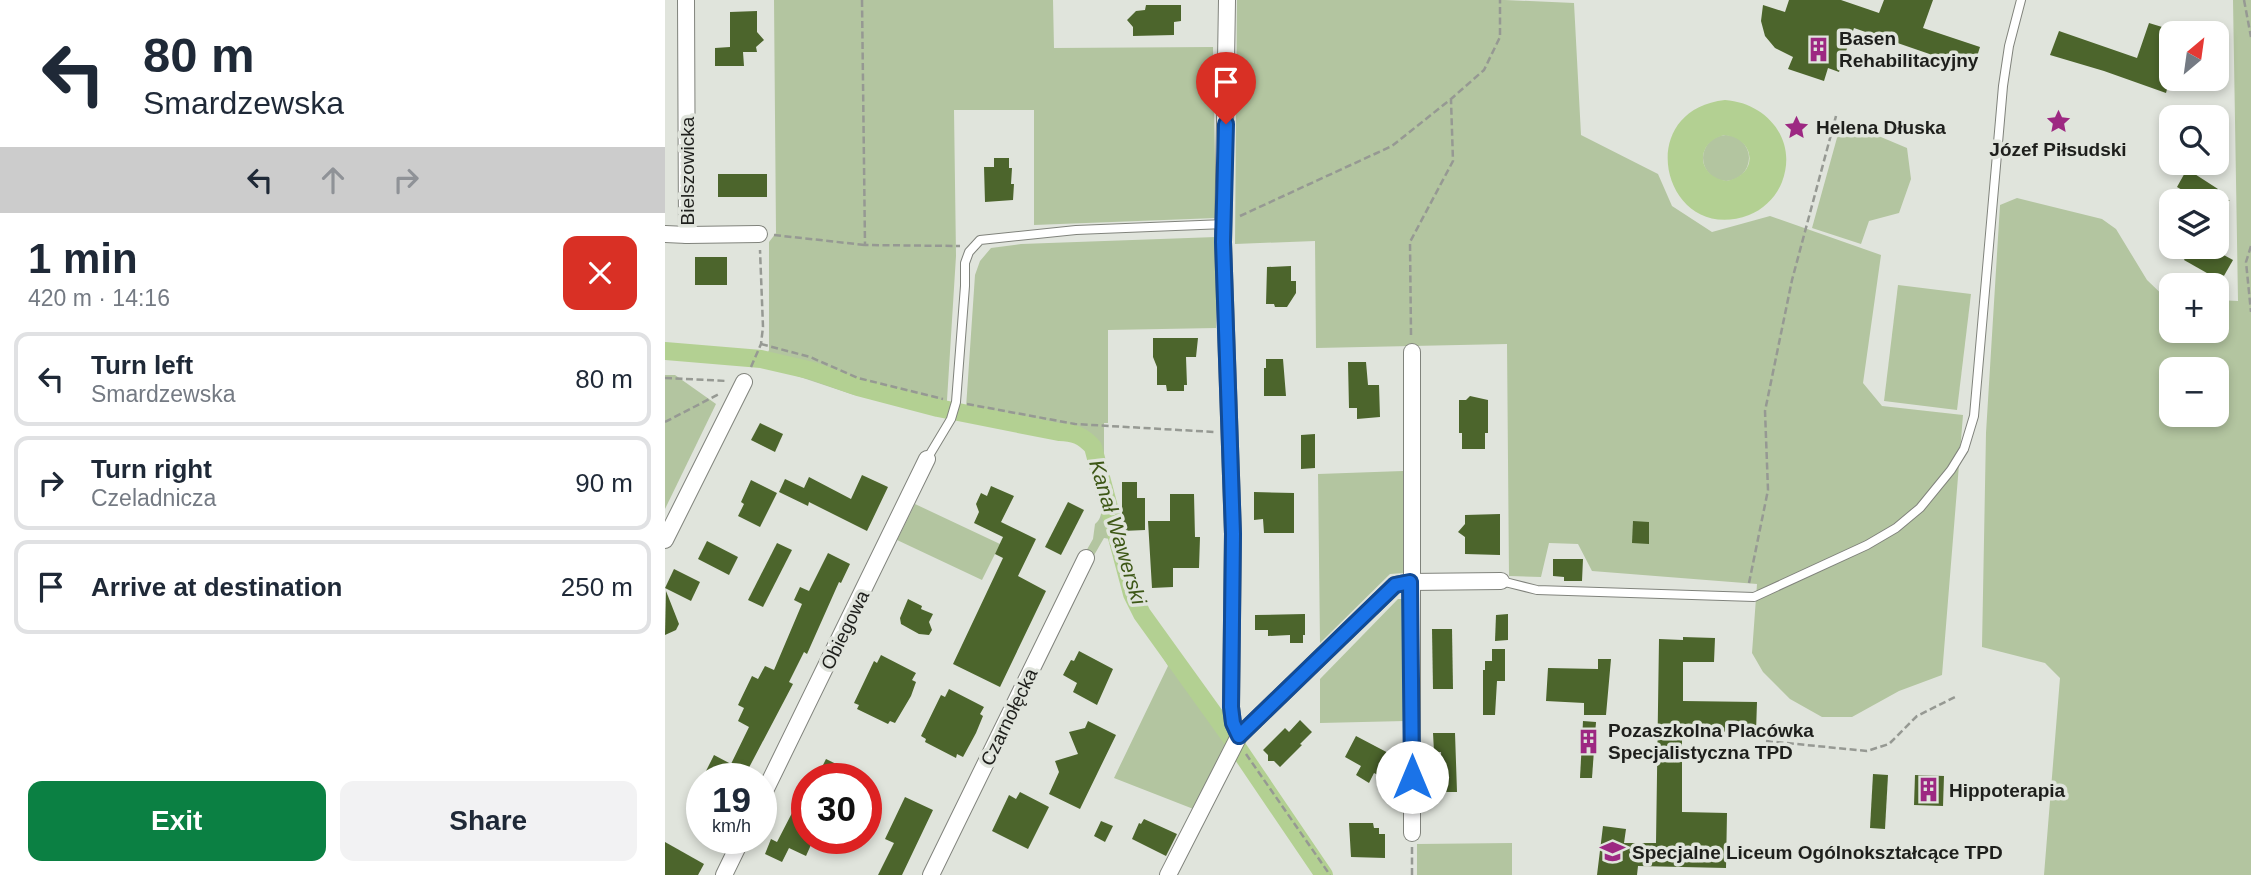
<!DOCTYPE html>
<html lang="en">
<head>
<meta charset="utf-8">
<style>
  :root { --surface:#fff; --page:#f2f2f3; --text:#1f2937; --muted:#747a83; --line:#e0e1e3; --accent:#0b8043 }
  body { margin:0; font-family:Helvetica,sans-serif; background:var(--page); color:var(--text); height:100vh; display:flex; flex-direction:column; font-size:26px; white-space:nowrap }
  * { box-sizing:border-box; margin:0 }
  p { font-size:23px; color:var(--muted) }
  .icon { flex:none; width:38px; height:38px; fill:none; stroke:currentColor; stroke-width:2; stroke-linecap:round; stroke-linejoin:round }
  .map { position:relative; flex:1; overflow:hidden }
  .drawer { display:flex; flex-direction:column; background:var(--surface); width:665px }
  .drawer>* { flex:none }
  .guide { background:#fff; color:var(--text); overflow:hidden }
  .needle { width:46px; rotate:29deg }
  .controls { position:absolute; left:1494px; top:21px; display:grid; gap:14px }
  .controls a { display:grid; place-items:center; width:70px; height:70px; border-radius:14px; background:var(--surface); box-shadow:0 4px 10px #0003; font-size:35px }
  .speed { position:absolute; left:21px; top:763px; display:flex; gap:14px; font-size:35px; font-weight:700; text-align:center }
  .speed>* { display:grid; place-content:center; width:91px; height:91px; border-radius:50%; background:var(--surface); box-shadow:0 4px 10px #0003; line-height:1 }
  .speed small { font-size:18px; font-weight:400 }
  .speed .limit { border:10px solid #d22; background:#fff; color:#111 }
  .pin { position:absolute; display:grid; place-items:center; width:60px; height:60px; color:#fff; margin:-72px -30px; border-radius:50% 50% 50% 0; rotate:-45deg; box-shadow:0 0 7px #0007 }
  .pin .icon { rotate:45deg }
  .me { position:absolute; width:77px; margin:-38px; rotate:0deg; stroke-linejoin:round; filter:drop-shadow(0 0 5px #0008) }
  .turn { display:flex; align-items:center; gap:24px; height:147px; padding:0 28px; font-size:32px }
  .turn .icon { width:91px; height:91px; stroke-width:2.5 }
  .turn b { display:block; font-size:49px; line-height:60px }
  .lanes { display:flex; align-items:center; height:66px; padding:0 28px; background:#0003; justify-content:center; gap:35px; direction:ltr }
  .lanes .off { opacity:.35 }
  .round { display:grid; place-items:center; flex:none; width:74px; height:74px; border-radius:14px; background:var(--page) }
  .headline { display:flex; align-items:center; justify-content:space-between; height:119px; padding:0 28px }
  h1 { font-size:42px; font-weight:700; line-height:52px }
  .action { display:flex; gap:14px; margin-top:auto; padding:14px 28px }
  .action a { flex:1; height:80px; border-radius:14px; background:var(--accent); color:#fff; font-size:28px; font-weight:700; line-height:80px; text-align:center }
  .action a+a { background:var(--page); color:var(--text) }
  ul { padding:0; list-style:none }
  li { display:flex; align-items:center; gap:21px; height:94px; margin:0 14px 10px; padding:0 14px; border:4px solid var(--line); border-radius:14px }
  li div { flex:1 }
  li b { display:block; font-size:26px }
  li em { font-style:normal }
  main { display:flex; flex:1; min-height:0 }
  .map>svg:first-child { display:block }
</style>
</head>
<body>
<main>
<section class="drawer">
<div class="guide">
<div class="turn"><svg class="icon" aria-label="left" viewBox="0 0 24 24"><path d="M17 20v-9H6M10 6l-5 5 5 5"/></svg><div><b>80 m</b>Smardzewska</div></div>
<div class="lanes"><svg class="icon" aria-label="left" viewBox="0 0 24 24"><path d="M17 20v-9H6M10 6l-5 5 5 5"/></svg><svg class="icon off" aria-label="ahead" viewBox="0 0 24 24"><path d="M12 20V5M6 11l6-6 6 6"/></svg><svg class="icon off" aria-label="right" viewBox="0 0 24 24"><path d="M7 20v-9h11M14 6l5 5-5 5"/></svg></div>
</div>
<div class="headline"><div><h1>1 min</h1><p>420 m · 14:16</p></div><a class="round" style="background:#d93025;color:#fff"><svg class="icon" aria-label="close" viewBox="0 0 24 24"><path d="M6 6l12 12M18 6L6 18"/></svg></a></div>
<ul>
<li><svg class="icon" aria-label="left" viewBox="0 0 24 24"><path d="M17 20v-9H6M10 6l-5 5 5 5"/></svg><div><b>Turn left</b><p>Smardzewska</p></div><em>80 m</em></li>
<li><svg class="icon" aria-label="right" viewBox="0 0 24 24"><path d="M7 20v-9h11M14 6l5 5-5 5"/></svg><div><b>Turn right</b><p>Czeladnicza</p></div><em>90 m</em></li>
<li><svg class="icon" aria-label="arrive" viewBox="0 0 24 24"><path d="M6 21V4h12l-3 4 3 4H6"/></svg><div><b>Arrive at destination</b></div><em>250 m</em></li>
</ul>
<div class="action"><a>Exit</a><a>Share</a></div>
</section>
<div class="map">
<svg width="1586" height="875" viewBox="0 0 1586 875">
  <rect width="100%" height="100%" fill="#e0e4dc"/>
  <g fill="#b3c5a0" fill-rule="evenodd">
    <path d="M109,0H388L389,48L548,47L551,218L369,225V110H289L291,256L281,416L186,394L117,371L96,367L104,350V242L111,233Z"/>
    <path d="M572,0H840L909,3L916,135L993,174L1007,206L1047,232L1105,216L1216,255L1198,383L1217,406L1298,415L1277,675L1234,691L1187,717H1157L1125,699L1098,672L1087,653L1092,584L927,571L913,544L884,543L876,577L844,576L842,344L651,348L650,241L570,244Z"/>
    <path d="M1568,0H1586V875H1379L1395,678L1380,663L1317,647L1321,433L1335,205L1352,198L1437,219L1451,229L1482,280L1507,304V331H1552V300L1573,301ZM1507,369H1552V415H1507Z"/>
    <path d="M1185,124L1242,148L1246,179L1234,213L1204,221L1196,244L1147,228L1175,127Z"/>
    <circle cx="1061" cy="158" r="23"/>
    <path d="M551,237V328L443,330V423H439V472L477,601L482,611L556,717L555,736L562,746L531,810L449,778L503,666L461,595L445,539L439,538L428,557L420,553L428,539L430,524C448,510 425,465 419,446L412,440L396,436L292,419L295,407L301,408L310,275L315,261L326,248L356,244Z"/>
    <path d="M1233,285L1306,294L1292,410L1219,401Z"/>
    <path d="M0,375H10L51,404L0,509Z"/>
    <path d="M738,471L739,573L725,574L655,643L653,474Z"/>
    <path d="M250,504L335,544L317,580L232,540Z"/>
    <path d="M733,599H739L740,721L655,723V679Z"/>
    <path d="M580,750L668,875H651L571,759Z"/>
    <path d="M847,843V875H752V844Z"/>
  </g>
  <path fill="#b3d092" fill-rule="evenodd" d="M1060,100C1102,103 1133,140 1117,182C1111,197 1099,209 1084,215C1000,247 964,111 1060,100ZM1059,135C1091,138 1094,175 1062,181C1032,177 1029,143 1059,135Z"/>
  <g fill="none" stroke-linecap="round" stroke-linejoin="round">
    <path stroke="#b3d092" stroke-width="18" d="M0,351L96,359L148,371L193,387L273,408L394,432C409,432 418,436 428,447L467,594L477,614L564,735L659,875"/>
  </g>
  <g fill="#4c652c">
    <path d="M1124,0H1176L1214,13L1219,0H1268L1258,28L1315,47L1308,69L1189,28L1174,72L1163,68L1159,81L1123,69L1128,57L1110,48L1100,36L1096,21L1098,5L1120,12Z"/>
    <path d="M481,5H516V21L509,22V35L468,36V27L462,20L471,11L480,10Z"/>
    <path d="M92,11V32L99,40L91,47L92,52H78L79,66H50V48L65,47V12Z"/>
    <path d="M1484,23L1507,30L1495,65L1507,70L1501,93L1439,71L1385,55L1394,31L1472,58Z"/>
    <path d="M329,158H344V168H347L346,184H349L348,200L320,202L319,167H329Z"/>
    <path d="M1522,169L1553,189L1551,192L1565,201H1536L1512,187Z"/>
    <rect x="53" y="174" width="49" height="23"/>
    <path d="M1526,247H1544L1568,260L1556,281L1519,260Z"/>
    <rect x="30" y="257" width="32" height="28"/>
    <path d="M626,266V281H631V293L622,307H610L609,304H601L602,267Z"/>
    <path d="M488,338H533L531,357H521L522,385H519V391H502L501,385H492V367L488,357Z"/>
    <path d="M601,359H618L621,396H599V368H601Z"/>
    <path d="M683,362H701L703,385H714L715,417L692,419V408H684Z"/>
    <path d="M805,396L823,400V433H820V449H797V433H794V400H801Z"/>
    <path d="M95,423L118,434L110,452L86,440Z"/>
    <path d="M650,434V468L636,469V435Z"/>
    <path d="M197,475L223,487L202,531L144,502L143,506L114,492L120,479L139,488L144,477L186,499Z"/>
    <path d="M86,480L112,493L95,527L73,516L79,504L76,502Z"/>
    <path d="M457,482H472V498H480V530L457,531Z"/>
    <path d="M326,486L349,496L336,522L371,539L353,576L381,591L335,687L288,664L338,558L330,554L338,537L309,523L314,512L311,504L316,493L322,496Z"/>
    <path d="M589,492L629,493V533H599L598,519L589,520Z"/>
    <path d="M505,494H529L530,537H535L534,568H508V587L487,588L483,521H505Z"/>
    <path d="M403,502L419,510L396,555L380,547Z"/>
    <path d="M835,514V555L800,554V537L793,532L800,524V515Z"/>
    <path d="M968,521L984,522V544L967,543Z"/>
    <path d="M42,541L73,557L64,575L33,559Z"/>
    <path d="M112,543L127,550L98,607L83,600Z"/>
    <path d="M163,553L185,564L176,583L174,582L142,654L139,652L124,682L128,684L78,779H37L49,755L66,764L84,727L73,721L79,708L73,705L87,676L93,679L100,666L109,670L137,604L129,600L135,587L144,591Z"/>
    <path d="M888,559H918L917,581H899V577L888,576Z"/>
    <path d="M9,569L35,582L26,601L0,588Z"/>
    <path d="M1,591L14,624L11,630L0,635Z"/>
    <path d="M243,599L257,606L256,609L268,614L264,622L267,630L264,635L254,634L236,624L235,618Z"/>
    <path d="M640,614V635H638V643H625V635L603,636V630H590V615Z"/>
    <path d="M843,614V640L830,641L831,615Z"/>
    <path d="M767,629H787L788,689H768Z"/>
    <path d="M1018,637L1050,638L1049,662H1018V701L1092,702L1091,732L1017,731V812L1062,813L1061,868L973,866L972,875H932L938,826L961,829L959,843H991L994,639L1018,640Z"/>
    <path d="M827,649H840V681H832L830,715H818V670H820V661H827Z"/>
    <path d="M414,651L448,669L432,705L408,692L412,683L398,675L406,660L409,661Z"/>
    <path d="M216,655L251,673L247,680L251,682L246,696L230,723L225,721L223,724L192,709L194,705L189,703L209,661L212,663Z"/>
    <path d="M933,659H946L941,715H919V703L881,701L883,668L933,669Z"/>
    <path d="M284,689L319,707L315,714L318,716L311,733L298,757L292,754L291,758L260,742L261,739L256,736L276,695L280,697Z"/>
    <path d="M635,720L647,732L635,744L637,745L615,767L609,761H603V755L598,750L620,728L624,732Z"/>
    <path d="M423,721L451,735L415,809L384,794L394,772L390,761L413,754L404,732L420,728Z"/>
    <path d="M918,721L931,722L927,778H915Z"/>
    <path d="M768,733H790L792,792H778L776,752H769Z"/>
    <path d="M691,736L729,756L717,777L709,773L704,783L691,775L696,766L680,757Z"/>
    <path d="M161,759L202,779H151Z"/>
    <path d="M1208,774L1223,775L1220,829L1205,828Z"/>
    <path d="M1250,775L1279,776L1278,806L1249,805Z"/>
    <path d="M355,792L384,807L363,849L327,831L344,795L351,799Z"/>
    <path d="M240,797L268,810L237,875H213L229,843L220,839Z"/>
    <path d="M128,811L142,817V838H149L141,856L124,848L117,862L100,854L106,839L112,842Z"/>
    <path d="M479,819L512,834L501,856L467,839L474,823L476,824Z"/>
    <path d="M436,821L448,826L440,842L429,836Z"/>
    <path d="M684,823H708L709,828H714V834H720V858L686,857Z"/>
    <path d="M0,842L39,864L33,875H0Z"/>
  </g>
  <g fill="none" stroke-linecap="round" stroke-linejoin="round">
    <defs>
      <g id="service">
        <path d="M262,459L286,419L291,402L300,286V263L304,252L315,240L411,230L560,224"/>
        <path d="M836,581L872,590L1089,597L1202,545L1231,528L1255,508L1286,470L1299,449L1309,416L1338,86L1344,46L1356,0"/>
      </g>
      <g id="minor">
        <path d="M21,0L22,235L94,234"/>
        <path d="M0,234L22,235"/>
        <path d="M747,352V833"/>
        <path d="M0,540L79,382"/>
        <path d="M574,736L730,585L745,582L836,581"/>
        <path d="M96,799L262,459"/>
        <path d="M59,875L77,838"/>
        <path d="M266,875L421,558"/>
        <path d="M503,875L574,736L568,723L566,707L568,534L558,242L562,0"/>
      </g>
    </defs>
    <use href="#service" stroke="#80837c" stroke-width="10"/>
    <use href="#minor" stroke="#80837c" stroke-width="18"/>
    <g stroke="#969993" stroke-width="2.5" stroke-dasharray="7 3.5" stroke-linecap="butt">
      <path d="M197,0L200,245L295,246"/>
      <path d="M1579,0L1586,37"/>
      <path d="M575,216L727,146L786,99L819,70L835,37V0"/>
      <path d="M109,235L200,245"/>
      <path d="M1586,246L1581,262L1586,312"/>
      <path d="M746,335L745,242L788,161L786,100"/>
      <path d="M96,344L145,357L193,378L278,399"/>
      <path d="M86,367L96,344L98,327L95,250"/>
      <path d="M0,378L62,381"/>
      <path d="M302,404L410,424L549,432"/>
      <path d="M0,422L54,394"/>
      <path d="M1084,583L1103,490L1100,411L1127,280L1171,116"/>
      <path d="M1101,741L1202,751L1224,744L1252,716L1292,696"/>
      <path d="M581,754L665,875"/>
      <path d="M747,847V875"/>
    </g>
    <use href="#service" stroke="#fff" stroke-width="8"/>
    <use href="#minor" stroke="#fff" stroke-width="16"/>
  </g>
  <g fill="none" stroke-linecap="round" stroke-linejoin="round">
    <defs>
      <path id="route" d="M561,124L558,242L568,534L566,707L568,723L574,736L730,585L745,582L747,777"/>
    </defs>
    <use href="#route" stroke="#114b97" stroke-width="18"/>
    <use href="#route" stroke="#1a73e8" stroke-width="12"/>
  </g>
  <defs>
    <symbol id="building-bare" viewBox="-9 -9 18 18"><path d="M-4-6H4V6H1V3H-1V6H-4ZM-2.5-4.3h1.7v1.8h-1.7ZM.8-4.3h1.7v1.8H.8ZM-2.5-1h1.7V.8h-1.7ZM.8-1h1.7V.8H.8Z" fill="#9d2882" stroke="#e0e4dc" stroke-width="2.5" paint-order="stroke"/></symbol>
    <symbol id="sight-bare" viewBox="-9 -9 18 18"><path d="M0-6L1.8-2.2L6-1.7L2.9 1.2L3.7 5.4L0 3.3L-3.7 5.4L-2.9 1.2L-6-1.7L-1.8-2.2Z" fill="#9d2882" stroke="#e0e4dc" stroke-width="2.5" paint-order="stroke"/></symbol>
    <symbol id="school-bare" viewBox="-9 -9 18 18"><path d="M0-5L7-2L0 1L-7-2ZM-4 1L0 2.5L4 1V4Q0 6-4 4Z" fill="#9d2882" stroke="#e0e4dc" stroke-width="2.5" paint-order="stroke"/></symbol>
  </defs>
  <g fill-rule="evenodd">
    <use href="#building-bare" x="1136" y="32" width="35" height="35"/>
    <use href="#sight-bare" x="1376" y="104" width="35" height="35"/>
    <use href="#sight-bare" x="1114" y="110" width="35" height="35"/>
    <use href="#building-bare" x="906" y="724" width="35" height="35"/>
    <use href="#building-bare" x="1246" y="772" width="35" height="35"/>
    <use href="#school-bare" x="930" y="834" width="35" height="35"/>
  </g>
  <g text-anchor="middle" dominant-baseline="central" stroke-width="7" stroke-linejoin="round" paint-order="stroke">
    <g font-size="19" font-weight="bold" fill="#1e1f1c" stroke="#e0e4dc" text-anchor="start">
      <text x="1174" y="38">Basen<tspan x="1174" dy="22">Rehabilitacyjny</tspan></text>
      <text x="1151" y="127">Helena Dłuska</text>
      <text x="1393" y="149" text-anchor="middle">Józef Piłsudski</text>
      <text x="943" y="730">Pozaszkolna Placówka<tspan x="943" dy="22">Specjalistyczna TPD</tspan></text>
      <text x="1284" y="790">Hippoterapia</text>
      <text x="967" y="852">Specjalne Liceum Ogólnokształcące TPD</text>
    </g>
    <g font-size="19" fill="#1e1f1c" stroke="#e0e4dc">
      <text transform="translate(22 171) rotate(-90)">Bielszowicka</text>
      <text transform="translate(180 630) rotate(-64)">Obiegowa</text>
      <text transform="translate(344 717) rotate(-64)">Czarnołęcka</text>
    </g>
    <g font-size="21" font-style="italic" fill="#3d5716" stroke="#e0e4dc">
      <text transform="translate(453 532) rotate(73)">Kanał Wawerski</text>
    </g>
  </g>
</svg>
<div class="controls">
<a><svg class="needle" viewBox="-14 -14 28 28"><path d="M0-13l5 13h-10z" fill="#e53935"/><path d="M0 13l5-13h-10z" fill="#747a83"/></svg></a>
<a><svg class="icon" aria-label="search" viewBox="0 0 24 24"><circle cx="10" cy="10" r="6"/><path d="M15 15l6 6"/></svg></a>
<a><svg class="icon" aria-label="layers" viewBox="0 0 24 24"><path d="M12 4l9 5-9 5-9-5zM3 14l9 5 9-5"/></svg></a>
<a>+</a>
<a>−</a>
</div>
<div class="speed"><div>19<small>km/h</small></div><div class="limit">30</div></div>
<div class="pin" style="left:561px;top:124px;background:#d93025"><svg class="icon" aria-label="arrive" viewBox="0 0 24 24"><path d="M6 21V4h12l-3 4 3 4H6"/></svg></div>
<svg class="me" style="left:747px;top:777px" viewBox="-20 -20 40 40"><circle r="19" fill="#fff"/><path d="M0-13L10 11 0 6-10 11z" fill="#1a73e8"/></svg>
</div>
</main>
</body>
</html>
